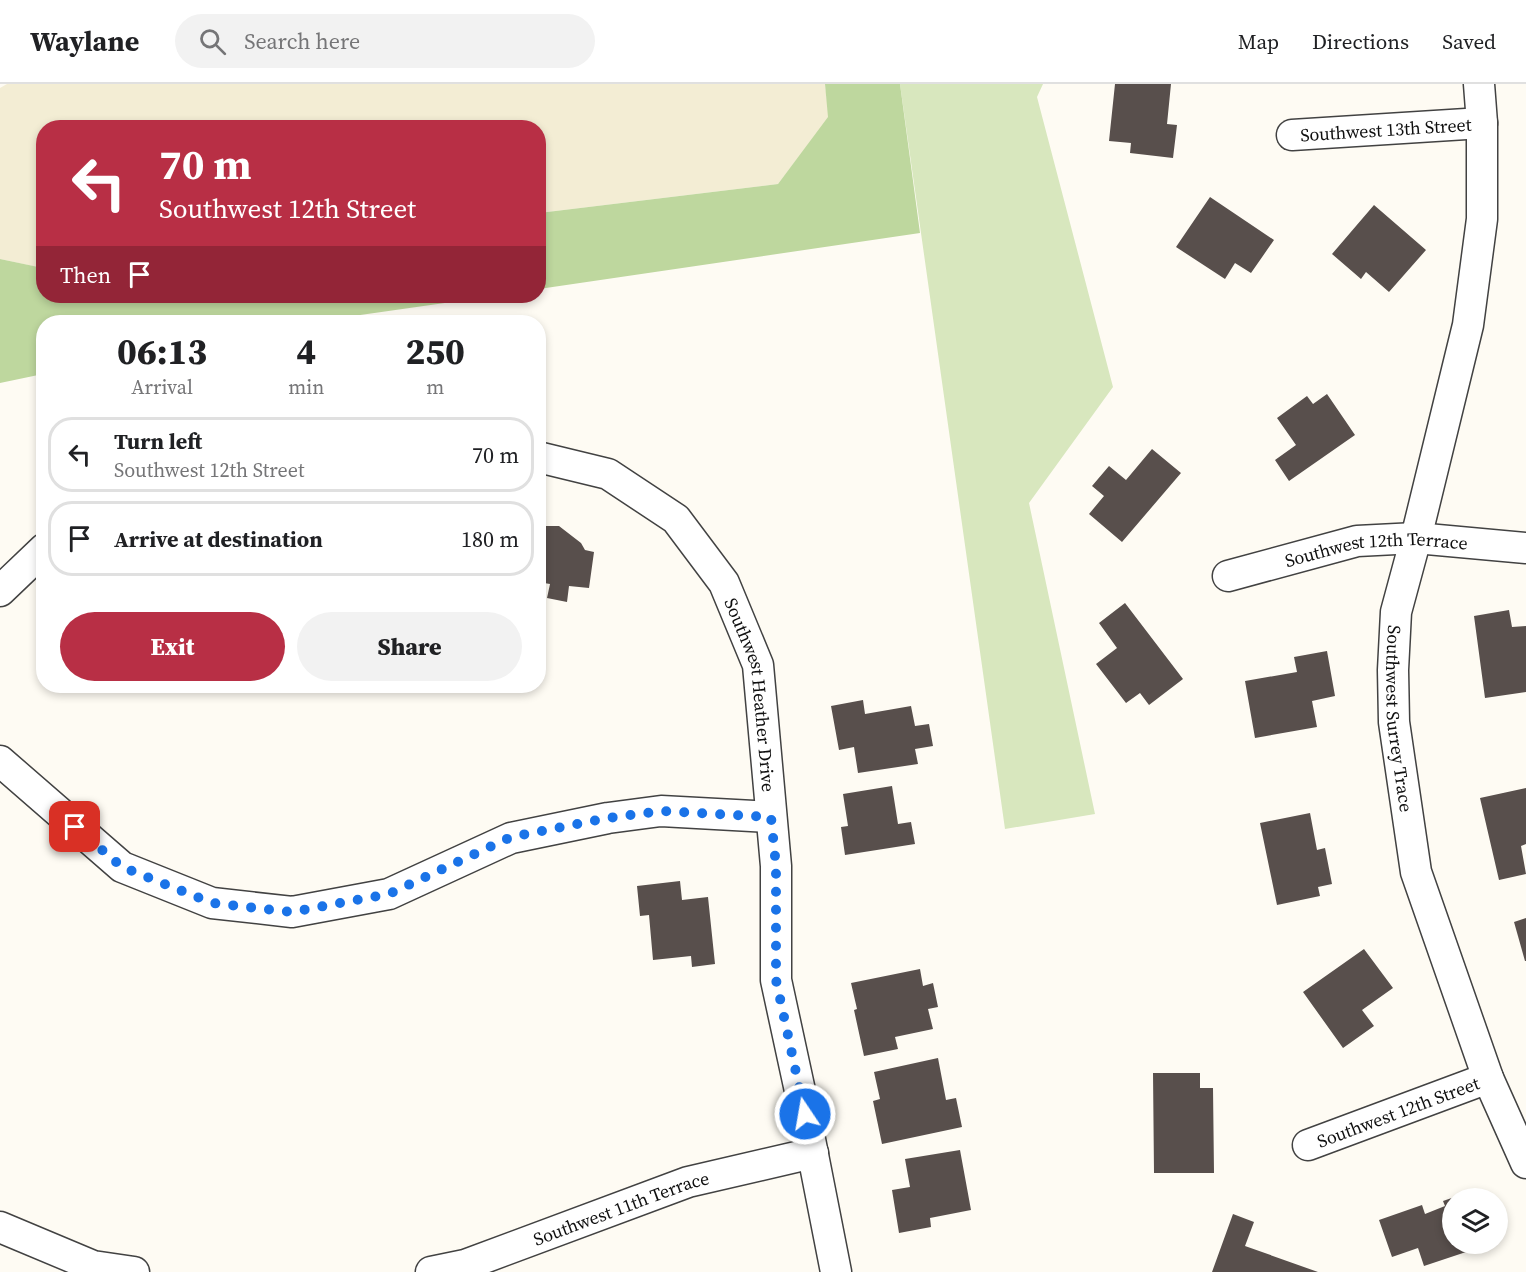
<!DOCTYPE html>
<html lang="en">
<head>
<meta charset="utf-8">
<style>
  :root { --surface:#fff; --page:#f2f2f2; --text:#202124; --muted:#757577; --line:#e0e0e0; --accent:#b82f45 }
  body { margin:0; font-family:"Source Serif 4",serif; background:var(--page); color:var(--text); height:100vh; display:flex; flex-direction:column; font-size:22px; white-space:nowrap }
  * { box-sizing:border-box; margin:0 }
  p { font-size:20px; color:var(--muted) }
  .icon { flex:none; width:33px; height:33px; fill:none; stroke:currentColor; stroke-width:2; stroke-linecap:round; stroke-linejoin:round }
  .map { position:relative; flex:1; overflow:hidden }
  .sheet { position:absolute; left:36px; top:231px; width:510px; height:378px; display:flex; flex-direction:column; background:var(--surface); border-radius:24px; box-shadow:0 3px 9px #0003 }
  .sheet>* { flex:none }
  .banner { position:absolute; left:36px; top:36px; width:510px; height:183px; border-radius:24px; box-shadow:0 3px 9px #0003; background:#b82f45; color:#fff; overflow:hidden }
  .tools { position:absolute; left:1442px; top:1104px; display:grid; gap:12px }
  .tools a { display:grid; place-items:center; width:66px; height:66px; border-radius:50%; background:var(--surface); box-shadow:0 3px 9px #0003; font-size:30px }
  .pin { position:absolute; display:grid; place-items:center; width:51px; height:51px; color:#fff; margin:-26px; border-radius:12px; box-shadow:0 3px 9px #0006 }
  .me { position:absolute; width:66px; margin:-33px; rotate:348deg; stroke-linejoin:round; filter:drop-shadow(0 0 4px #0008) }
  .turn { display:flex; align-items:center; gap:21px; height:126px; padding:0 24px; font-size:27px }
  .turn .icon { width:78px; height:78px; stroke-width:2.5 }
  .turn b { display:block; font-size:42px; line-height:51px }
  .then { display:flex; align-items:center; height:57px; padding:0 24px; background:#0003; gap:12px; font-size:22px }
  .eta { display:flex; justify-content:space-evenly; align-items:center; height:102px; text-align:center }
  .eta b { font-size:36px; font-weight:800; line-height:42px }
  .cta { display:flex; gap:12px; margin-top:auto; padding:12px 24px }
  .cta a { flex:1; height:69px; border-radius:36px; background:var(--accent); color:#fff; font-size:24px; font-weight:800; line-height:69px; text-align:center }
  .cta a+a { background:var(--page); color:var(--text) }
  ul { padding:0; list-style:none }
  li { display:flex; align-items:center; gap:18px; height:75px; margin:0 12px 9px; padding:0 12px; border:3px solid var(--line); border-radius:24px }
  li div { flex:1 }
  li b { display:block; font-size:22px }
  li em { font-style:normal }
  header { display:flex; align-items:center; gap:36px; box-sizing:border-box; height:84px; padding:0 30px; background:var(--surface); border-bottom:2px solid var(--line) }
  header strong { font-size:28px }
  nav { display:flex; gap:33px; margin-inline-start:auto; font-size:21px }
  .search { width:420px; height:54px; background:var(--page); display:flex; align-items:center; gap:15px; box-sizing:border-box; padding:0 21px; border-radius:33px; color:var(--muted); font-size:22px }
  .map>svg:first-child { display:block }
</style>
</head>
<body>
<header>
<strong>Waylane</strong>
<div class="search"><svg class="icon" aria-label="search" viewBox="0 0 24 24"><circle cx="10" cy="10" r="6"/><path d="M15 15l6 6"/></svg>Search here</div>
<nav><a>Map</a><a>Directions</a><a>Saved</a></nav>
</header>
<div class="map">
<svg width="1526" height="1188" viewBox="0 0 1526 1188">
  <rect width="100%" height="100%" fill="#fefbf3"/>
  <path fill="#f3edd4" d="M7,0H825L829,33L778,100L539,129L538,44H44L42,184L0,175V4Z"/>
  <path fill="#d8e7be" d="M900,0H1043L1037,13L1113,303L1029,419L1095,730L1005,745Z"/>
  <g fill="#bed79e">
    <path d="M825,0H900L920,149L539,205V129L778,100L828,33Z"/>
    <path d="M0,175L43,184L44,212H494L311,238H44L43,290L0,299Z"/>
  </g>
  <g fill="#584f4c">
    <path d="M1115,0H1171L1167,40L1177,41L1173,74L1130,69L1131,59L1109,57Z"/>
    <path d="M1210,113L1274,156L1251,189L1235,179L1225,195L1176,163Z"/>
    <path d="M1374,121L1426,166L1389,208L1366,188L1361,195L1332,170Z"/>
    <path d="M1327,310L1355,351L1289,397L1275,376L1296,361L1277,334L1307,312L1313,320Z"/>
    <path d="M1152,365L1181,389L1122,458L1089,430L1104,412L1092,402L1109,382L1126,396Z"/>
    <path d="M538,442H559L581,459L585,466L594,468L589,504L569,502L567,518L547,514L550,500L538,498Z"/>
    <path d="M1125,519L1183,595L1149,621L1140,609L1126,619L1096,580L1117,564L1099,539Z"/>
    <path d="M1509,526L1512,543L1526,542V608L1485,614L1474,532Z"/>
    <path d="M1327,567L1335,612L1312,617L1317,643L1255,654L1245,597L1297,588L1294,573Z"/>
    <path d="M863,616L865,630L911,622L915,642L929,640L933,662L915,665L918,680L858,689L854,663L839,666L831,622Z"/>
    <path d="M892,702L898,740L911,738L915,760L845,771L841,743L848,742L843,710Z"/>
    <path d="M1526,704V760L1521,762L1526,790L1499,796L1480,714Z"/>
    <path d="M1310,729L1317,766L1325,764L1332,800L1318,803L1320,812L1277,821L1260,739Z"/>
    <path d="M680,797L682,816L708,813L715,880L692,883L691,872L653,876L649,831L640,832L637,802Z"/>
    <path d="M1526,834V877H1525L1514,838Z"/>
    <path d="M1364,865L1393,904L1362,926L1374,942L1343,964L1303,908Z"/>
    <path d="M920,885L923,902L933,899L938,923L928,925L933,945L895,953L898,965L864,972L854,926L857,925L851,899Z"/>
    <path d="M938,974L946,1016L956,1014L962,1043L882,1060L873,1017L880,1015L874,988Z"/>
    <path d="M1153,989H1200V1004H1213L1214,1089H1154Z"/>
    <path d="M960,1066L971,1126L930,1134L931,1143L899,1149L892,1106L910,1103L905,1075Z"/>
    <path d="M1466,1109L1468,1114H1452V1160H1483L1484,1162L1424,1182L1418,1164L1392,1173L1379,1136L1422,1121L1425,1130L1445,1122L1443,1117Z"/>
    <path d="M1233,1130L1254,1138L1245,1162L1318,1188H1212Z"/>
  </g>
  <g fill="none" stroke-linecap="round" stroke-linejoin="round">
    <defs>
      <g id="minor">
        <path id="s1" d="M1479,0L1482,39V135L1468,241L1416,454L1396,528L1393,586L1394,638L1416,788L1488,994L1526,1079"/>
        <path id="s2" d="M1292,51L1482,39"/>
        <path id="s3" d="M538,373L608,390L676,435L724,499L758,581L776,782V896L805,1030L836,1188"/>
        <path id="s4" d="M1228,492L1357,457L1416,454L1526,464"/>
        <path d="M0,507L44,465"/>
        <path d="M0,677L122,783L212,819L292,828L389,810L511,754L608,734L661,727L771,733"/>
        <path id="s5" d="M1308,1061L1488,994"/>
        <path d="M0,1143L93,1182L134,1188"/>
        <path id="s6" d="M431,1188L465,1181L688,1098L813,1069"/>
      </g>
    </defs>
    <use href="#minor" stroke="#424242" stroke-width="33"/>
    <use href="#minor" stroke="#fff" stroke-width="30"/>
  </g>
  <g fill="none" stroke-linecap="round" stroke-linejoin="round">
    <path stroke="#1a73e8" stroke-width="10" stroke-dasharray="0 18" d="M75,743L122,783L212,819L292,828L389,810L511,753L608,734L661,727L771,733L776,782V896L805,1030"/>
  </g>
  <g text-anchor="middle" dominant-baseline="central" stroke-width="6" stroke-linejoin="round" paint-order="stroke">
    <g font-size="18" fill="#0f0f0f" stroke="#fff">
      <text stroke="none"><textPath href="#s2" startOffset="94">Southwest 13th Street</textPath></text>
      <text stroke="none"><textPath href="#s4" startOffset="152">Southwest 12th Terrace</textPath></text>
      <text stroke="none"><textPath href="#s3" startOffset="350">Southwest Heather Drive</textPath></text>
      <text stroke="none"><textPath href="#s1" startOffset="645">Southwest Surrey Trace</textPath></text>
      <text stroke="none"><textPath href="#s5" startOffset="96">Southwest 12th Street</textPath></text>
      <text stroke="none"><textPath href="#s6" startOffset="201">Southwest 11th Terrace</textPath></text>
    </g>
  </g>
</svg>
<div class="tools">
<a><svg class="icon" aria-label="layers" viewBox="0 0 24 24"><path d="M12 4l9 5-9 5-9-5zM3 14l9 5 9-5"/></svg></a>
</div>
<div class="pin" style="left:75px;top:743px;background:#d93025"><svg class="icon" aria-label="arrive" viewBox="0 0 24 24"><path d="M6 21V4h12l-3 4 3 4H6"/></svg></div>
<svg class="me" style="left:805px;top:1030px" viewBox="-20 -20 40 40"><circle r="17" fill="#1a73e8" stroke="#fff" stroke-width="3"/><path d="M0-11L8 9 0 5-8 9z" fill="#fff"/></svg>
<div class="banner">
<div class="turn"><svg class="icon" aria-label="left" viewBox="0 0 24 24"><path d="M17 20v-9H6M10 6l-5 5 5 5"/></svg><div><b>70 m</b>Southwest 12th Street</div></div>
<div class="then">Then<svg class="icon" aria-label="arrive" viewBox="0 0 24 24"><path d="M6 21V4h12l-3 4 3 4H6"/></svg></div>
</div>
<section class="sheet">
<div class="eta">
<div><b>06:13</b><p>Arrival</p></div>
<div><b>4</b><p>min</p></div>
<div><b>250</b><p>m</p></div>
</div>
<ul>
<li><svg class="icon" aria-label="left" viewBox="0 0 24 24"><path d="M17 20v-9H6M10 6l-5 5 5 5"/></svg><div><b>Turn left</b><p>Southwest 12th Street</p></div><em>70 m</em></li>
<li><svg class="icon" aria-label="arrive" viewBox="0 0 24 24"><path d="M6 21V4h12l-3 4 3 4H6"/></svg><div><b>Arrive at destination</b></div><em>180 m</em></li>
</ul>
<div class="cta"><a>Exit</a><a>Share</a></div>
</section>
</div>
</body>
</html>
